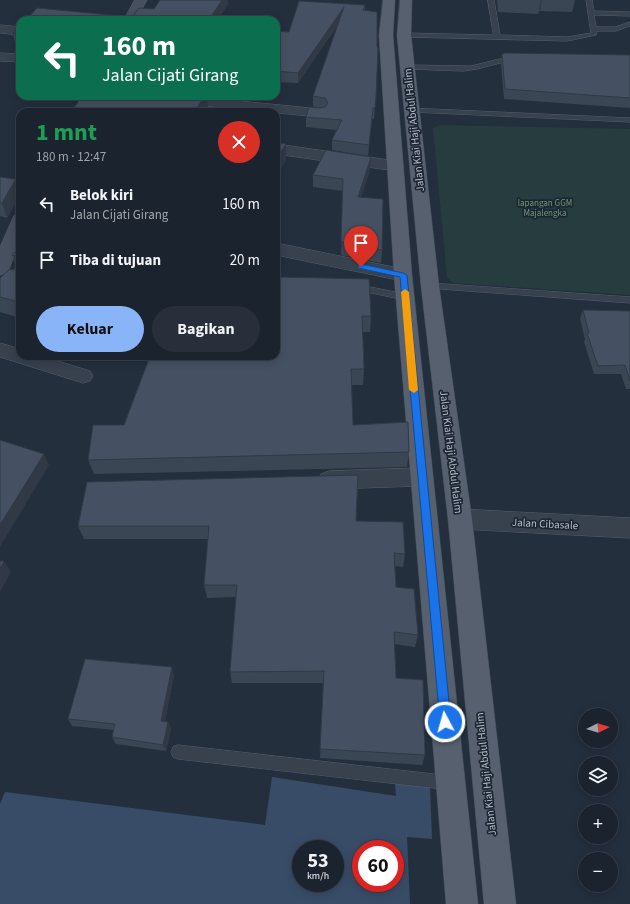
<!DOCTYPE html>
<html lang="id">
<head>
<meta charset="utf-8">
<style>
  :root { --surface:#1b232e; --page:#282f3a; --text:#f1f3f6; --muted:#a0a4aa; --line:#39404a; --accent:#8ab4f8 }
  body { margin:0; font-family:"Source Sans 3",sans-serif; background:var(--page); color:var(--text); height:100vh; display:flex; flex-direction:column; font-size:15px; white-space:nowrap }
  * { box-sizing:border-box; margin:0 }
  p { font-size:13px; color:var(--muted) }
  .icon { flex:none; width:22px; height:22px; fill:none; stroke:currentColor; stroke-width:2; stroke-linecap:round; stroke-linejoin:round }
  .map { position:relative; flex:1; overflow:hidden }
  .panel { position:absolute; left:16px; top:108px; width:264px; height:252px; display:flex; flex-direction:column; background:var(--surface); border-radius:12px; box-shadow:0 2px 10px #0003,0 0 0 1px var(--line) }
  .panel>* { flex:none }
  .guide { position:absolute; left:16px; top:16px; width:264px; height:84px; border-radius:12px; box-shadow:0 2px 10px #0003,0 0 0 1px var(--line); background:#0b6e4f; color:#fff; overflow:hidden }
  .needle { width:26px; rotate:85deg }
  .fabs { position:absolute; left:578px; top:708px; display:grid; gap:8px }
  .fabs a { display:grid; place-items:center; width:40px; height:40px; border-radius:50%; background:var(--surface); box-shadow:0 2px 10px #0003,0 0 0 1px var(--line); font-size:20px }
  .speed { position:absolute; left:292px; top:840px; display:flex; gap:8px; font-size:20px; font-weight:700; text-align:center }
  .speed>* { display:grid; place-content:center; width:52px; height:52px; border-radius:50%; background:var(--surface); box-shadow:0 2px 10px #0003,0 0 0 1px var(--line); line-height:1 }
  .speed small { font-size:10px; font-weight:400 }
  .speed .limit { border:6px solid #d22; background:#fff; color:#111 }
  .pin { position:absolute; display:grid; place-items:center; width:34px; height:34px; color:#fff; margin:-41px -17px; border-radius:50% 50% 50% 0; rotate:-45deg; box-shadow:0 0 4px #0007 }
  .pin .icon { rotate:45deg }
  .me { position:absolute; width:44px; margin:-22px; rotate:354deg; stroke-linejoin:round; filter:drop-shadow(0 0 3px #0008) }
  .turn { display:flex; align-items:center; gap:14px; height:84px; padding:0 20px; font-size:18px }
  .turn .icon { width:52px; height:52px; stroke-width:2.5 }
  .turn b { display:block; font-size:28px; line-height:34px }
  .round { display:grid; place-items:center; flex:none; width:42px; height:42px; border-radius:21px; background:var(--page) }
  .summary { display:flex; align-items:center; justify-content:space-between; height:68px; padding:0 20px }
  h1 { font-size:24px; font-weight:700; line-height:30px; color:#1e9e55 }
  .action { display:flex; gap:8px; margin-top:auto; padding:8px 20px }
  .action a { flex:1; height:46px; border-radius:24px; background:var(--accent); color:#111; font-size:16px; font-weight:700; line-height:46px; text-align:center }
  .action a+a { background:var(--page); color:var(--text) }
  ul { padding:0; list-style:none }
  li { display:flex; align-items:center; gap:12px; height:56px; padding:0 20px }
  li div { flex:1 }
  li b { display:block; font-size:15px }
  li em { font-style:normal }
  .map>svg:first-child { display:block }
</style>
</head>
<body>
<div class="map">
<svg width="630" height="904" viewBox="0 0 630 904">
  <rect width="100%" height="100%" fill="#242f3e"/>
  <path fill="#263c3f" d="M440,125L630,129V295L453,283L447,277L433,128Z"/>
  <path fill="#394c67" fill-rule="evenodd" d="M272,777L396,796L395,783L430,786L432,839L407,837L410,904H0V804L5,792L265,825ZM301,849H335V883H301ZM361,849H395V883H361Z"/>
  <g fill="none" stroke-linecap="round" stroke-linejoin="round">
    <defs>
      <g id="lane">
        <path d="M488,0H494L500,35L567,37L591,33L586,0H592L594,11L630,12V16L594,15L596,27H615L630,22V26L616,31H597L596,35L567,41L404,37L401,35L404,33L493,35Z"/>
        <path d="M516,57L519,59L518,60L504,62L477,69L463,71L408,69L405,67L408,65L471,66L504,58Z"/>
        <path d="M409,108L630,118V122L412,112H409Z"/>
        <path d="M430,283L630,297V303L427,288L425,286L427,284Z"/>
        <path d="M355,284L405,294L410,297L405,300L352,289L350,287Z"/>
        <path d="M178,745L451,776L456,778L458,783L456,788L451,790L178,759L173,757L171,752L173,747Z"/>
      </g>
      <g id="street">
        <path d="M0,25L20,27V35L0,33Z"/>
        <path d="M0,53L20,54V62L0,61Z"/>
        <path d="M137,96H189L320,109L325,110L327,113L325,116L320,117L144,100L139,99Z"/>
        <path d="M276,144L396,161L402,163L404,166L402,169L396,171L276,154Z"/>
        <path d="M276,243L403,269L409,271L412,275L409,279L403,281L276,255Z"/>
        <path d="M0,343L20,349V356H42L90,371L93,376L90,381L83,383L0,357Z"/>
        <path d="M422,468L430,471L433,477L430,483L422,486L329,489L321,486L318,480L321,474L329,471Z"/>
        <path d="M460,509L630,518V538L460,529L452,526L448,519L452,512Z"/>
      </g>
      <g id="secondary">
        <path d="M135,0H147L136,20H124Z"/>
        <path d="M20,215V241L9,269L6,273L0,275V247L12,220L14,216Z"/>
      </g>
      <g id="primary">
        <path d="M383,0H395L393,35L412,275L478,904H446L394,275L379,35Z"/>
        <path d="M400,0H412L411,35L439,286L472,519L516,904H484L448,519L421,286L397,35Z"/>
      </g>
    </defs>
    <use href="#lane" stroke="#565f6c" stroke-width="1"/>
    <use href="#street" stroke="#565f6c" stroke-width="1"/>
    <use href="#secondary" stroke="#565f6c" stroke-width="1"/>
    <use href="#primary" stroke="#414a57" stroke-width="1"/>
    <use href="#lane" fill="#38414e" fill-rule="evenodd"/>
    <use href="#street" fill="#38414e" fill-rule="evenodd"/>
    <use href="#secondary" fill="#465061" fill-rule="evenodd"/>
    <use href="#primary" fill="#56606e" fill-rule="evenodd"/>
  </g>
  <g fill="#3b4654">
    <path d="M497,0H575L572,12L540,11L538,14L498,12Z"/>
    <path d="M365,5V11L375,108L374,119H372L368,156L332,150V140L336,130L306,127V117L320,108L313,107V96L337,26L298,83L276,82V31L289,32Z"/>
    <path d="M20,26V47H16L13,34Z"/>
    <path d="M502,54L630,55V108L504,99L501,63Z"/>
    <path d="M85,96H245L242,100L207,97L208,108L205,112H73V110L83,100Z"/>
    <path d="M370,170L361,197L382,250L381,263L341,255L343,191L313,187V175Z"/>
    <path d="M0,177L15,179L17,177L20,185V195L7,218L0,216Z"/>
    <path d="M20,247V318L0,312V278L14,270L15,264L12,255Z"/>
    <path d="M369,279L371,316L370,332H363L364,369L363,385H351L353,425L409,452L407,467L94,474L88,460L124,425Z"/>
    <path d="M583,310L630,311V389H626L621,374H594L584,342L585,339L580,319Z"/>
    <path d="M356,521L405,554L403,567L395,566L396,587L418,635L415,647L394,644L396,678L425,755L422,765L320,758L324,683H232L230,672L236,597L207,598L204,585L208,539H84L78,526Z"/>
    <path d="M174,675L165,721L168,722L171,729L166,751L116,744L112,737L114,730L72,726L68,719Z"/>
  </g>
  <g fill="#303945">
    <path d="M222,0H228L229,3L218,20H209Z"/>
    <path d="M541,0H542L540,11L538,14Z"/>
    <path d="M344,7L343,17L298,83V73Z"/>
    <path d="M205,96H207L208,108L205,112H194Z"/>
    <path d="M286,144V160L276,178V160Z"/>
    <path d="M371,157L370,170L357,210L358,197Z"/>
    <path d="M17,177L20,185V195L7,218L2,203Z"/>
    <path d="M44,454L49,465L0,547V525Z"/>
    <path d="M4,561L11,572L0,592V569Z"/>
    <path d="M172,667L174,675L164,727L161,721Z"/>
    <path d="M168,722L171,729L166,751L163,745Z"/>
  </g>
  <g fill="#455162" stroke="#303945">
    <path d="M160,0H222L209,20H26L37,8L132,17L139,8L154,9Z"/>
    <path d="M299,1L365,5L363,10L377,12V47L378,48L376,97L375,108H373L369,145L332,140L342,120L306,117L309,107L320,108L325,107L328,103L325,98L313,96L344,7L298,73L276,71V31L289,32Z"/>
    <path d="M20,26V34H13Z"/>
    <path d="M505,53L630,55V98L505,89L502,54Z"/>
    <path d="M85,96H205L194,112H146L137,110L135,112H77L78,111L73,110L79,100H83Z"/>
    <path d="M276,142L286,144L276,160Z"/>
    <path d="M326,150L371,157L358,197L383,199L382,250L341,242L343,179L313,175Z"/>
    <path d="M0,177L15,179L17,177L2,203H0Z"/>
    <path d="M20,247V302L0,297V278L10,269L14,270L15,265L17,263L15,262V256L12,255Z"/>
    <path d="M276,277L369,279L371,316H362L364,369H351L353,425L408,422L409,452L88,460L93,425H124L150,356H276Z"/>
    <path d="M583,310L630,311V381L625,365L598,366L587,333H589Z"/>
    <path d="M0,440L44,454L0,525Z"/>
    <path d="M358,475L356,521L403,522L405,554L394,553L396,587L414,589L418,635L394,632L396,678L423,680L425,755L320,749L324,671L230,672L237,585H204L209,526H78L87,482Z"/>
    <path d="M0,561H4L0,569Z"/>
    <path d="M85,659L172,667L161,721L168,722L163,745L112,737L115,724L68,719Z"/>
  </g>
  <path fill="#1a73e8" stroke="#114b97" d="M361,264L403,273L407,275L451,722L449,726L445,728L441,726L440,722L400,277L358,268V265Z"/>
  <path fill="#f59e0b" d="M405,289L409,292L418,390L414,393L409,390L401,292Z"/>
  <g text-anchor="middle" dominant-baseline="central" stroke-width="3.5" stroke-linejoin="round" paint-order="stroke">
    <g font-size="9" fill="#6b9a76" stroke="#1d2633">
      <text x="545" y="203">lapangan GGM<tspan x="545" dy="10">Majalengka</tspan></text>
    </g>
    <g font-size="11" fill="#b4bcc9" stroke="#1d2633">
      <text transform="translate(414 130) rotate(-96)">Jalan Kiai Haji Abdul Halim</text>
      <text transform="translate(451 452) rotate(83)">Jalan Kiai Haji Abdul Halim</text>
      <text transform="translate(545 524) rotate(3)">Jalan Cibasale</text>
      <text transform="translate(486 774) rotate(-96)">Jalan Kiai Haji Abdul Halim</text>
    </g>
  </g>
</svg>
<div class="fabs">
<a><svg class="needle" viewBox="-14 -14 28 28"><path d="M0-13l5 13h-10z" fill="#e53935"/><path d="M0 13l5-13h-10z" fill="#a0a4aa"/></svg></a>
<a><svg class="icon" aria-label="layers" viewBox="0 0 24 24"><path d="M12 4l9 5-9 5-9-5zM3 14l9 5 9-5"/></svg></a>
<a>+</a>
<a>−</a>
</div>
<div class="speed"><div>53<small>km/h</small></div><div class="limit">60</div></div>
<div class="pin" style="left:361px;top:267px;background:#d93025"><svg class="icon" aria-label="arrive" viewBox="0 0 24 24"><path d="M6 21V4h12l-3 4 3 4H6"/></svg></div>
<svg class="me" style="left:445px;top:722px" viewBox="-20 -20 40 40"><circle r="17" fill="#1a73e8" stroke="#fff" stroke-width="3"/><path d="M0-11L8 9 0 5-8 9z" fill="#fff"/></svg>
<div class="guide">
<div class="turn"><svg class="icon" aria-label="left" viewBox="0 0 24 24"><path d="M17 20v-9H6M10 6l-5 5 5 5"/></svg><div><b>160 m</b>Jalan Cijati Girang</div></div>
</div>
<section class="panel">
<div class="summary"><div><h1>1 mnt</h1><p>180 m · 12:47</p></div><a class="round" style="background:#d93025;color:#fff"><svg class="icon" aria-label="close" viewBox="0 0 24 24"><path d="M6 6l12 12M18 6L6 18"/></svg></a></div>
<ul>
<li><svg class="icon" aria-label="left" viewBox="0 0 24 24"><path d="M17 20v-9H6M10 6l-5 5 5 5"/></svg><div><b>Belok kiri</b><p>Jalan Cijati Girang</p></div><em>160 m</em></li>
<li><svg class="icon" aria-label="arrive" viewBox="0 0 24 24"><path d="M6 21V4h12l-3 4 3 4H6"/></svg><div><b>Tiba di tujuan</b></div><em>20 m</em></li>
</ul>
<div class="action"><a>Keluar</a><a>Bagikan</a></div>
</section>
</div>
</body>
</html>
